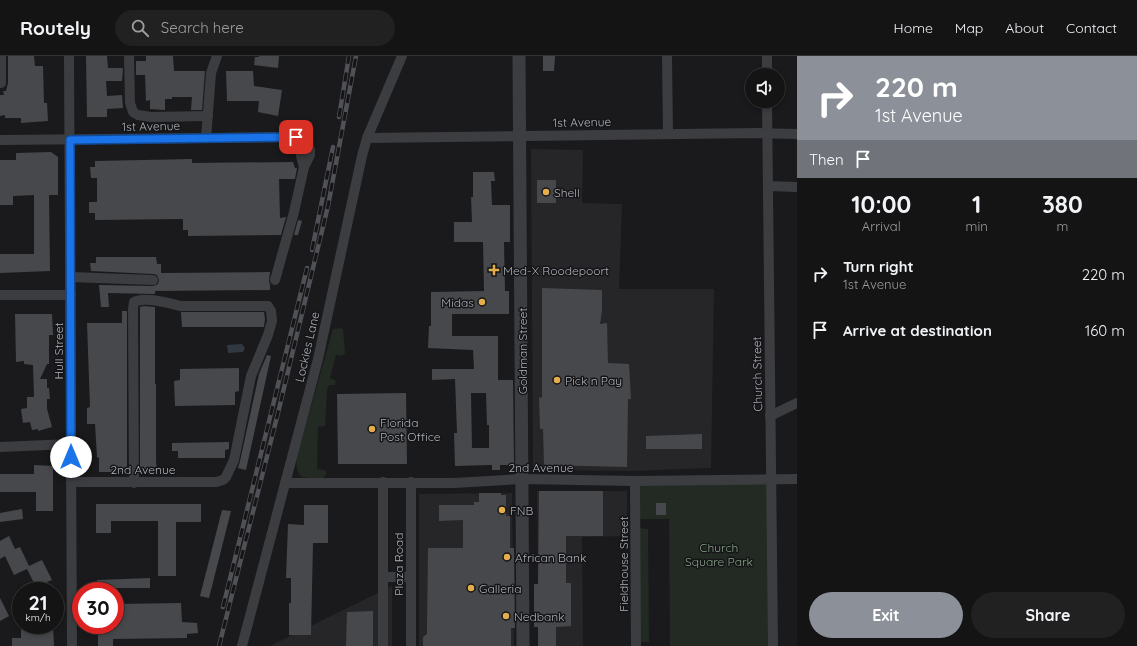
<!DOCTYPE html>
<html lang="en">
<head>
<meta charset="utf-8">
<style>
  :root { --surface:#141415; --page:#212122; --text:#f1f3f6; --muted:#9d9ea0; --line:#333334; --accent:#8c9099 }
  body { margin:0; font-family:Quicksand,sans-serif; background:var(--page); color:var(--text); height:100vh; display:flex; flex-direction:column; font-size:15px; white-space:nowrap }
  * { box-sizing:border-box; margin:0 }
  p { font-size:13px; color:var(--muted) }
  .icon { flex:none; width:22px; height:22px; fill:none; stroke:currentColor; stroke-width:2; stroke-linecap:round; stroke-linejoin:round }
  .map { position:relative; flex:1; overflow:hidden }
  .details { display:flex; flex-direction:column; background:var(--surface); width:340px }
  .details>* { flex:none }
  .guide { background:#8c9099; color:#fff; overflow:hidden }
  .fabs { position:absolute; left:745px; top:12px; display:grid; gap:8px }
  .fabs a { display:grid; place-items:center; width:40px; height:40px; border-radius:50%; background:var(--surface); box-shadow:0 2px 6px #0003,0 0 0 1px var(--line); font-size:20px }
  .speed { position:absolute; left:12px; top:526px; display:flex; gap:8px; font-size:20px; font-weight:700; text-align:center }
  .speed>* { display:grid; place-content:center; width:52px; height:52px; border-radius:50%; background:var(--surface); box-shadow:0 2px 6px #0003,0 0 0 1px var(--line); line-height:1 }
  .speed small { font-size:10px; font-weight:400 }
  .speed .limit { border:6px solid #d22; background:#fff; color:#111 }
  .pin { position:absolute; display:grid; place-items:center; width:34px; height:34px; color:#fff; margin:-17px; border-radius:8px; box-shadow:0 2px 6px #0006 }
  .me { position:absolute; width:44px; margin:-22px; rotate:0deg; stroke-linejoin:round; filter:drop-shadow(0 0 3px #0008) }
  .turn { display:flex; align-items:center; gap:14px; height:84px; padding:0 12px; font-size:18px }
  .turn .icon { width:52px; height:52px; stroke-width:2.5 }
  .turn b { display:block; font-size:28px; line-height:34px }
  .then { display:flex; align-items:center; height:38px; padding:0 12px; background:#0003; gap:8px; font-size:15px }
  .eta { display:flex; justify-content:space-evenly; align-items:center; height:68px; text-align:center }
  .eta b { font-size:24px; font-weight:700; line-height:28px }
  .cta { display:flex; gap:8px; margin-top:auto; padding:8px 12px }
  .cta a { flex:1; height:46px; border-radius:24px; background:var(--accent); color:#fff; font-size:16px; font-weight:700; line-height:46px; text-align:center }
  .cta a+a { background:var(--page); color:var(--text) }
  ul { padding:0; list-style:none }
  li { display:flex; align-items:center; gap:12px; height:56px; padding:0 12px }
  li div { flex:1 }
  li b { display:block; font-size:15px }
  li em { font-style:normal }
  header { display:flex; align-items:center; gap:24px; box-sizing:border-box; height:56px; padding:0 20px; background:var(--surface); border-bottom:1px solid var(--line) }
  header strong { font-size:19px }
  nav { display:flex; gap:22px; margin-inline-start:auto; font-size:14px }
  .search { width:280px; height:36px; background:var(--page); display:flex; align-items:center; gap:10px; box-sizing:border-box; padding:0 14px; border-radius:22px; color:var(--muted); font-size:15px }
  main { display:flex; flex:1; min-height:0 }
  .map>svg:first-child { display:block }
</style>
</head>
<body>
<header>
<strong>Routely</strong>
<div class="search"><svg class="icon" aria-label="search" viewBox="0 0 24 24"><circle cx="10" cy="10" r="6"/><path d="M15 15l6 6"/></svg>Search here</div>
<nav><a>Home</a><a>Map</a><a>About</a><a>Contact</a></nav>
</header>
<main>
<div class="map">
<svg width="797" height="590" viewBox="0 0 797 590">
  <rect width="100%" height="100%" fill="#1a1a1c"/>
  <g fill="#262629">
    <path d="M531,93L583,94L582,147L622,148L619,233H714L711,412L630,415L533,414Z"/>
    <path d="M537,435H627V480L582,481L583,590H539Z"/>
    <path d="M512,437L514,590H419V438Z"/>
    <path d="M392,530V590H270Z"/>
  </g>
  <g fill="#222a23">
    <path d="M341,272L343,273L345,297L342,300L336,299L330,322L336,325L335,329H329L327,334L325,370L318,371L317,413L324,414L327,417L324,421L320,423L302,421C296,414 296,410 297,400L333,273Z"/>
    <path d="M769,426L770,590H670L669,463H639L638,428Z"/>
    <path d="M639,472L648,473L649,586H640Z"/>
  </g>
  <path fill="#313940" d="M242,288L245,292L243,296L228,297L227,289Z"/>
  <g fill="#47484c" fill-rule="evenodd">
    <path d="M8,0H34L35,10H43L44,47H47L48,65L21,67V62H5V59L0,60V39H4L3,35H6L8,27Z"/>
    <path d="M86,0H107L108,12H123L122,25H106L107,40L122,39L123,52L107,53V61H87Z"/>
    <path d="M146,0H173L174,15H205L202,54H191L192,41H172V43H165V54L150,53V44L146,45L145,19H136V5H146Z"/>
    <path d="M259,0H279L278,12L254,9L255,1H259Z"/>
    <path d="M543,0H555L554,15H543Z"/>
    <path d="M226,15H253L254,30L282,34L278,60L258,56L259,45H227Z"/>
    <path d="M51,96L58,101V139H49L50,215L0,217V198H34V139L13,140V149H0V104H16V97Z"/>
    <path d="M192,103V107L293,106L295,112H297L295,123H279L280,162L286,161L281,179L188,180V174H183V163L95,164V157H89V146H97V122H91L90,111H95V105Z"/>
    <path d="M473,116H494L495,125H491L492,149H510V186H504L505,235H509V258H452V280H498V324H513L514,409H500V414H492V409L455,410L454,377H457L455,323L432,324V313H474L473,294L428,292L429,270H431V236L484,235L483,186H454V166H472L471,141H473ZM471,337H486L487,369H489V392H472Z"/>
    <rect x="537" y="124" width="19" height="23"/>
    <path d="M298,164L302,165L298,179H294Z"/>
    <path d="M96,201H156L157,208H161V217L270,216L269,225L270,229V234L155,235V238L108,237L109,251H101L99,229L153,230L158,228L159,224L157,219L153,218L91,215L90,207H96Z"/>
    <path d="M542,232L602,234V255L600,268L607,267L608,307L629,308L631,343H628L627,411L544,409L543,373H540L539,342L542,341Z"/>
    <path d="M144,250L155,251V328H156V405L157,416L143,418V416H140V251Z"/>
    <path d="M122,255H127V416H99V402L97,401L95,368H87V352L90,351L87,267H122Z"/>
    <path d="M181,256H264L265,263L264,271H182Z"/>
    <path d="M15,258H52L53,279H49V308H47L40,323H47V332H49L50,343H47V353L52,371L38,375V373L32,374L30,366L23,367L21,353L27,352V341H34L33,309L24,308V305L16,306Z"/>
    <path d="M267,299L271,300L246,414L238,412L240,405L259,318Z"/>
    <path d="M239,312V335L235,336V349L175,350L174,325L180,324V313Z"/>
    <path d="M406,337L407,408H338L337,338Z"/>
    <path d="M702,378V393H646V380Z"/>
    <path d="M229,386V393L225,394V402H178V395H172V387Z"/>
    <path d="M34,409L53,410V455H36V436H0V418H34Z"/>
    <path d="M539,435H603V480H566V527H571V570L556,571V590H538V571H534V528H538Z"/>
    <path d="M479,437H501V439H506V460H510V492H514L515,572H511V590H423V581L427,578V572L428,492H463V464L439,465V449H474V446H479Z"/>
    <rect x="656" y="447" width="10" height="12"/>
    <path d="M96,448H201V466H176V520H158V465H111V477H96Z"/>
    <path d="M304,449H328V487H313L311,579H289V547H291V522H286L288,468L304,469Z"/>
    <path d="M22,453L23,463L0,466V457Z"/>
    <path d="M222,454L231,455L209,542L200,540Z"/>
    <path d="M9,480L15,493L20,491L29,510L42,504L52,524L47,526L51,535H38L27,513L14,519L5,500L0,503V485Z"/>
    <path d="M150,522V532H114V535H97V524Z"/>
    <path d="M0,542L9,560L0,565Z"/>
    <path d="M181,547L182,566L197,567L198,577L187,578V582L113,583V590H98V569H115V548Z"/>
    <path d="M373,555V590H346L347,556Z"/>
    <path d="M21,569H53L54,590H12V582H21Z"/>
  </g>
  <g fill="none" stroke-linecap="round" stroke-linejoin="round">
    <g stroke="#3c3d41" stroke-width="10">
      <path d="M1,0V27"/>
      <path d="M69,0L72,590"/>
      <path d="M129,0L130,47L133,56L138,59L151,61L208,60"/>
      <path d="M667,0L668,78"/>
      <path d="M767,0V19"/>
      <path d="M767,45C768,227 772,408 773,590"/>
      <path d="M206,82L211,17L217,0"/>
      <path d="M367,82L756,77L797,78"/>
      <path d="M302,83L301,100L304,111"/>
      <path d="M0,84L296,81L307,87L310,94V99L304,111L294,156L275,224"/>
      <path d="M768,130L797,131"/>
      <path d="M71,221L153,224"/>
      <path d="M0,239H71"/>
      <path d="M770,360L797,347"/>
      <path d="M0,391L71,388"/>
      <path d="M635,425L636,590"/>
      <path d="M71,426H216L223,424L226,421L234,404L251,320L268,279L272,265L271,255L268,250H180C168,247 145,240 134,246L133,253L134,427"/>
      <path d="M383,426V590"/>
      <path d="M285,427H454L522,423L635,425L797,423"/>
      <path d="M383,521H411"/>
      <path d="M242,590L318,303L362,100L367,82L402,0"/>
      <path d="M411,590V426"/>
    </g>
    <path stroke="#3c3d41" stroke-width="13" d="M519,0L523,590"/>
    <defs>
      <g id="rail">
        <path d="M339,61L349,0"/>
        <path d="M312,194L333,91"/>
        <path d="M223,551L307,212"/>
        <path d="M219,590L277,361L328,150L356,0"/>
      </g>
    </defs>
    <use href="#rail" stroke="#4f5156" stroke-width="4.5"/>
    <use href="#rail" stroke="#151517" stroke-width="3" stroke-dasharray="9" stroke-linecap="butt"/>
  </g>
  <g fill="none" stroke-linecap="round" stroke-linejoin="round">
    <defs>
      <path id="route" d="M71,401L70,84L296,81"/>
    </defs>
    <use href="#route" stroke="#114b97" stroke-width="10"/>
    <use href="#route" stroke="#1a73e8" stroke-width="7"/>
  </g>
  <g fill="#e4af4a" stroke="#151517" stroke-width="1.5">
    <circle cx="546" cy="136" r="4"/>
    <path d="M492 208h4v4h4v4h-4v4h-4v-4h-4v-4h4z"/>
    <circle cx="482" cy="246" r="4"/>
    <circle cx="557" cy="324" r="4"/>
    <circle cx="372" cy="373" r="4"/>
    <circle cx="502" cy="454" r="4"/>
    <circle cx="507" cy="501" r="4"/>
    <circle cx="471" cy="532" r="4"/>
    <circle cx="506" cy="560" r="4"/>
  </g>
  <g text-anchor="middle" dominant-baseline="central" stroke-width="3" stroke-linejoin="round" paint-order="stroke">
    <g font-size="12" fill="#aeb2bb" stroke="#151517">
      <text transform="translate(582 66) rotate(-1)">1st Avenue</text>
      <text transform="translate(151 70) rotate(-1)">1st Avenue</text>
      <text transform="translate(307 291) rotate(-77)">Lockies Lane</text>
      <text transform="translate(58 295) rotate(-90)">Hull Street</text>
      <text transform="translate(522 295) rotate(-90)">Goldman Street</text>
      <text transform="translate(757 318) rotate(-91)">Church Street</text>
      <text x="541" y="411">2nd Avenue</text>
      <text x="143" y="413">2nd Avenue</text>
      <text transform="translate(398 508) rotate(-90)">Plaza Road</text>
      <text transform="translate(623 508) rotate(-90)">Fieldhouse Street</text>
    </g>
    <g font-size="12" fill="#aeb2bb" stroke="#151517" text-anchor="start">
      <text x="554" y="136">Shell</text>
      <text x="503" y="214">Med-X Roodepoort</text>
      <text x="474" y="246" text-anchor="end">Midas</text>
      <text x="565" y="324">Pick n Pay</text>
      <text x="380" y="366">Florida<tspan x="380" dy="14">Post Office</tspan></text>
      <text x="510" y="454">FNB</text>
      <text x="515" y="501">African Bank</text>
      <text x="479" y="532">Galleria</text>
      <text x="514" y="560">Nedbank</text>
    </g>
    <g font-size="12" fill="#87a488" stroke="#151517">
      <text x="719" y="491">Church<tspan x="719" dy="14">Square Park</tspan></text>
    </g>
  </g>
</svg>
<div class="fabs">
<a><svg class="icon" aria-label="sound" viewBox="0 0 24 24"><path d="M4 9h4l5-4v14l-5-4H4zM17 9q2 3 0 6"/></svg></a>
</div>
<div class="speed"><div>21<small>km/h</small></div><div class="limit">30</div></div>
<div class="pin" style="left:296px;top:81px;background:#d93025"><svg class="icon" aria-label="arrive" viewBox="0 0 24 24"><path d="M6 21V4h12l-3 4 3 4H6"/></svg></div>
<svg class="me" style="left:71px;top:401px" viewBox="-20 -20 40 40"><circle r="19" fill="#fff"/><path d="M0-13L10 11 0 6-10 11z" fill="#1a73e8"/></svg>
</div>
<section class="details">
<div class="guide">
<div class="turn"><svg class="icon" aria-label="right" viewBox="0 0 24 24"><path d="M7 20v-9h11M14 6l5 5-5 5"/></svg><div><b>220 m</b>1st Avenue</div></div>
<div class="then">Then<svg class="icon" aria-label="arrive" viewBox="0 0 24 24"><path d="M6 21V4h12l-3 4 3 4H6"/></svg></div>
</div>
<div class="eta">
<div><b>10:00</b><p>Arrival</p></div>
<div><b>1</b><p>min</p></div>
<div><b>380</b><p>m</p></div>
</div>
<ul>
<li><svg class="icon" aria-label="right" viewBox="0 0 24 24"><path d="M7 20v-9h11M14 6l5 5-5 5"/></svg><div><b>Turn right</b><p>1st Avenue</p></div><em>220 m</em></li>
<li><svg class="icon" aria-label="arrive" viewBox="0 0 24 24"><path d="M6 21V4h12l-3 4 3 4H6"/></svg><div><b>Arrive at destination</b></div><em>160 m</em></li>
</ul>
<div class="cta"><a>Exit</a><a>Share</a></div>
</section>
</main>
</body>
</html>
